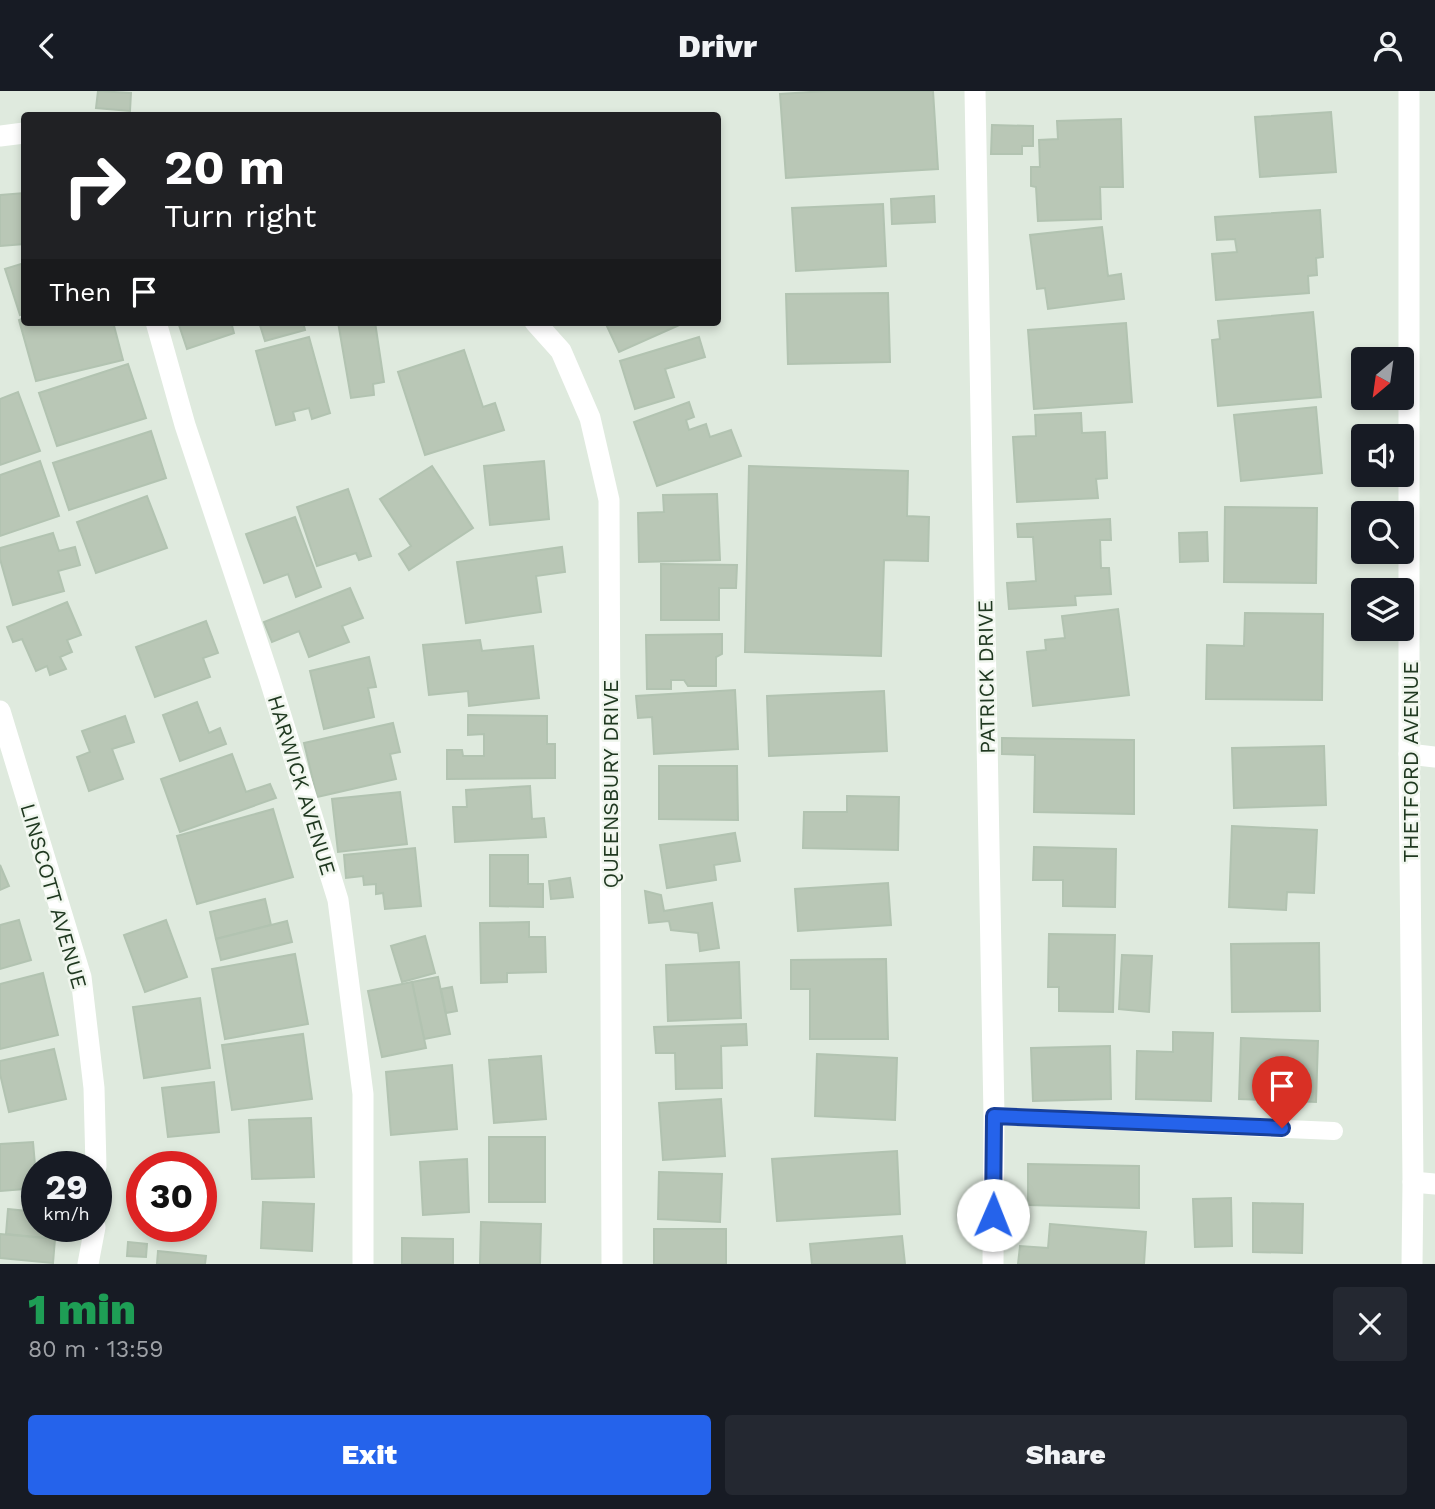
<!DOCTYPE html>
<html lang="en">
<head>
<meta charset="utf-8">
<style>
  :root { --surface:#171b24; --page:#242831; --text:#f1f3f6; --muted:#9ea1a6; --accent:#2563eb }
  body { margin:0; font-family:"Work Sans",sans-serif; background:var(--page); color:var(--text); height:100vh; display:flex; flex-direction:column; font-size:26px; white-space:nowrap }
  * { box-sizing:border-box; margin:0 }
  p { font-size:23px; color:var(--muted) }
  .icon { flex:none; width:38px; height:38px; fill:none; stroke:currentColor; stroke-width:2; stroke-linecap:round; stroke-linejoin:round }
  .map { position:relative; height:1173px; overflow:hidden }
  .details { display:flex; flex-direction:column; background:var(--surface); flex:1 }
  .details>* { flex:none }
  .hud { position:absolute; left:21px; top:21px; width:700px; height:214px; border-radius:7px; box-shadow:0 4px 10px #0003; background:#202124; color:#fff; overflow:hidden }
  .needle { width:46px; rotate:209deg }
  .fabs { position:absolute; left:1351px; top:256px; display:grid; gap:14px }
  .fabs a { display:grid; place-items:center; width:63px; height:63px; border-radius:7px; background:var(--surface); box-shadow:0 4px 10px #0003; font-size:35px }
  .speed { position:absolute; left:21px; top:1060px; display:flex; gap:14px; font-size:35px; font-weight:700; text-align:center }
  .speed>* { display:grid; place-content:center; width:91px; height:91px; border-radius:50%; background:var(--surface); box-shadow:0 4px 10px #0003; line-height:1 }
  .speed small { font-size:18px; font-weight:400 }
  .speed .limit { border:10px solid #d22; background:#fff; color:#111 }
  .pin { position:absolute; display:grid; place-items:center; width:60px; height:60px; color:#fff; margin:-72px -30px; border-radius:50% 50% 50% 0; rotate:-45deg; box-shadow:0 0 7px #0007 }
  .pin .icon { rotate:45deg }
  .me { position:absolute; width:77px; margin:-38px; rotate:1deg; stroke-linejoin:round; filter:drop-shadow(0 0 5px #0008) }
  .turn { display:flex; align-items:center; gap:24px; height:147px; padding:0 28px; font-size:32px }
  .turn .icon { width:91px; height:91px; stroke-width:2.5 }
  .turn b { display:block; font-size:49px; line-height:60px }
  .then { display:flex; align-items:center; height:66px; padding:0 28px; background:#0003; gap:14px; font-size:26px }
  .round { display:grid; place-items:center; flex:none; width:74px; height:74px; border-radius:7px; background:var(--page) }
  .head { display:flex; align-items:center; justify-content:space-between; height:119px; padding:0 28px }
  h1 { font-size:42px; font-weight:800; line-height:52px; color:#1e9e55 }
  .action { display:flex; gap:14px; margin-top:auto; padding:14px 28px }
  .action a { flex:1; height:80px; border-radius:7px; background:var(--accent); color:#fff; font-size:28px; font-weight:800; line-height:80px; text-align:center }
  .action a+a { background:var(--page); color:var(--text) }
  header { display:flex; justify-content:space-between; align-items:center; height:91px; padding:0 28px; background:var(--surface); font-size:32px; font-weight:800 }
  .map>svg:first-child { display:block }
</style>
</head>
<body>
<header><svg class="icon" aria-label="back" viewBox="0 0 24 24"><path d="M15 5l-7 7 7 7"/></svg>Drivr<svg class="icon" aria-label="person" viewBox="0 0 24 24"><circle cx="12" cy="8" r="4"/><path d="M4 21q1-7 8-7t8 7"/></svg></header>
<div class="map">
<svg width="1435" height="1173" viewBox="0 0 1435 1173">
  <rect width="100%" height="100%" fill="#dfeade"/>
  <g fill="#b9c7b6" stroke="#b2c3b1" stroke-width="2">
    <path d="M98,0L131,2L130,20L96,17Z"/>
    <path d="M826,0H933L938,78L786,87L780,3Z"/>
    <path d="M1331,21L1336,81L1260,86L1255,26Z"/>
    <path d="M1121,28L1123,96H1100L1101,128L1038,130L1036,96L1031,95V76H1040L1039,49L1058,48L1057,30Z"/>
    <path d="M992,34L1033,35V55H1022V63H991Z"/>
    <path d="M24,102V153L0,155V104Z"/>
    <path d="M934,105L935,131L892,133L891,108Z"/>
    <path d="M883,113L886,175L796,180L792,117Z"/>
    <path d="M1320,119L1323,166L1316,167L1317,184L1308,185L1309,202L1216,209L1212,163L1237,161L1235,148L1217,149L1215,126Z"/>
    <path d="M1102,136L1108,185L1121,183L1124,208L1048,218L1045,197L1037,198L1030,144Z"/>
    <path d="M24,172V223L20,224L5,178Z"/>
    <path d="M888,202L890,271L788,273L786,203Z"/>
    <path d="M1313,221L1321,306L1218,315L1212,249L1220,248L1218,230Z"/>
    <path d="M24,227V231H113L123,269L36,290L19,229Z"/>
    <path d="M178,231H231L234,242L187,258Z"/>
    <path d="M259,231H303L305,239L265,250Z"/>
    <path d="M338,231H375L384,291L373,293L374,304L351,307Z"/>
    <path d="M605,231H686L619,261Z"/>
    <path d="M1126,232L1132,311L1034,318L1028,239Z"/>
    <path d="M309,246L330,322L312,328L309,317L293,321L295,329L276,334L256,260Z"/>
    <path d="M699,246L705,266L665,278L674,306L635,318L620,270Z"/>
    <path d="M464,259L483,316L495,312L504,339L425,364L398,281Z"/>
    <path d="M128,273L146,327L57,355L39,302Z"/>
    <path d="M18,301L40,360L0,374V308Z"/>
    <path d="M689,311L694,326L686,329L689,339L706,333L710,346L731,339L741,365L657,395L634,331Z"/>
    <path d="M1316,316L1322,382L1241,390L1234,324Z"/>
    <path d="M1081,322L1082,342L1105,341L1107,387L1096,388L1098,407L1017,411L1013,346L1036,345L1035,324Z"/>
    <path d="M151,340L166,387L69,419L53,372Z"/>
    <path d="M40,370L59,425L0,445V384Z"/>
    <path d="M544,370L549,428L490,434L484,375Z"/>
    <path d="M432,375L473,437L409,479L399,463L411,455L380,408Z"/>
    <path d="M749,375L908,380L907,425L929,426L928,470L884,469L881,565L745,561Z"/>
    <path d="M348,398L371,465L359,469L356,462L317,475L297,416Z"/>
    <path d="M717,403L720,469L639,471L638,422L664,421L663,404Z"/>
    <path d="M147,405L167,457L96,482L77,431Z"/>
    <path d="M1225,416L1317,417L1316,492L1224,491Z"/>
    <path d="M295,426L321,496L296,506L288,483L264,492L246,443Z"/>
    <path d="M1110,428L1111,449H1100L1101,477H1109L1111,503L1075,505L1076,514L1009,518L1007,492L1036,490L1033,446H1018L1017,433Z"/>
    <path d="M1207,441L1208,470L1180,471L1179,442Z"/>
    <path d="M53,442L59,460L75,456L80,474L58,480L64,500L13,514L0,468V457Z"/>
    <path d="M562,456L565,481L536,485L541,521L466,532L457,471Z"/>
    <path d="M661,473L737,474L736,497H719V529H661Z"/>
    <path d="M350,497L363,527L342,535L349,551L309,566L299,540L272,551L264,531Z"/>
    <path d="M67,511L81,544L67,549L72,561L60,566L66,578L50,584L47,575L36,580L22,548L13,551L7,536Z"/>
    <path d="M1118,518L1129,604L1033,615L1027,561L1046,559L1045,549L1065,547L1062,525Z"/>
    <path d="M1245,522L1323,523L1322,609L1206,608L1207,554L1244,555Z"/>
    <path d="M206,530L218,562L203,567L210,586L155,606L136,556Z"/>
    <path d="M722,543V563L716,566V595H688L684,589H671V598H647L646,544Z"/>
    <path d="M480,549L482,560L533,555L539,607L469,615L468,600L429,604L423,554Z"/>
    <path d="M369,566L376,596L368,597L374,626L324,638L310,580Z"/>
    <path d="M735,599L738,658L654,663L652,626L638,627L636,605Z"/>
    <path d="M884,600L887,660L769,665L767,605Z"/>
    <path d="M197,611L209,642L220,637L226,653L180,670L163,624Z"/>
    <path d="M468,624L547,625V653H555V687L447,688V659H462L463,665H484V643L468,644Z"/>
    <path d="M125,625L134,651L112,658L123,688L89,700L77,666L90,661L82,640Z"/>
    <path d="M393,632L400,661L390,663L396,688L317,706L304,652Z"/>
    <path d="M1002,647L1134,649V723L1034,721L1035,664L1002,663Z"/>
    <path d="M1324,655L1326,714L1234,717L1232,657Z"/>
    <path d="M232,663L246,701L270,693L276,707L180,741L161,688Z"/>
    <path d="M659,675H737L738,729L659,728Z"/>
    <path d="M530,695L532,728L544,727L546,746L455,751L453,716H467L466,699Z"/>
    <path d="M400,701L407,753L338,761L332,708Z"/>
    <path d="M847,705L899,706L898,759L803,757L804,721H847Z"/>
    <path d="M273,718L293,786L197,813L177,745Z"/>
    <path d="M1232,735L1317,739L1314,802L1287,801L1286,819L1229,816Z"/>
    <path d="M735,742L740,770L714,774L716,789L667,797L660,754Z"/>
    <path d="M1034,756L1116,758L1115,816L1063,815V789H1033Z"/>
    <path d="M415,757L421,815L385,818L383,802L376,803V793L364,794L363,785L346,787L344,764Z"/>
    <path d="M490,764H528V793H543V816L490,815Z"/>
    <path d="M0,774L9,795L0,799Z"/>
    <path d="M570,787L573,806L551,808L549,790Z"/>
    <path d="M888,792L891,834L798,840L795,798Z"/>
    <path d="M645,800L661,804L664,820L712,812L719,857L700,860L698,842L671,839L669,830L649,832Z"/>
    <path d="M265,808L271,834L216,848L210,821Z"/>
    <path d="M19,829L31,869L0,878V834Z"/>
    <path d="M166,829L187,886L145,901L124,844Z"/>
    <path d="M287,830L292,851L221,869L216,848Z"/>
    <path d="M529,831V846H545L546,881L507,882V891L481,892L480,832Z"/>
    <path d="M1049,843L1115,844L1113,921L1059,920V896H1048Z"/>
    <path d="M425,845L435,882L402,891L391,855Z"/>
    <path d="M1319,852L1320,920L1232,921L1231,853Z"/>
    <path d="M295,863L308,933L225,948L212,878Z"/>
    <path d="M1122,864L1152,865L1149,921L1119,918Z"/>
    <path d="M886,868L888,948H810V898H791V869Z"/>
    <path d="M739,871L741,927L668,930L666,874Z"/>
    <path d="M43,882L58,944L0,958V893Z"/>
    <path d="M438,886L450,943L424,948L412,891Z"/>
    <path d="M412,891L426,957L382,966L368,900Z"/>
    <path d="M452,896L457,920L446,922L441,898Z"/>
    <path d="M200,907L210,977L144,987L133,916Z"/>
    <path d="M746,933L747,954L721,955L722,997L676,998L675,962H656L654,936Z"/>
    <path d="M1173,941L1213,942L1211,1010L1136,1008L1137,960L1173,961Z"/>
    <path d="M303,943L312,1008L232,1019L222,954Z"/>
    <path d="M1241,947L1318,950L1316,1011L1239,1008Z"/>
    <path d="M1110,955L1111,1008L1033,1010L1031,957Z"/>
    <path d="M54,958L66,1008L9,1021L0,983V970Z"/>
    <path d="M817,963L897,967L895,1029L815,1025Z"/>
    <path d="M541,965L546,1028L494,1032L489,969Z"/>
    <path d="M452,974L457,1038L391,1044L386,981Z"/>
    <path d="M214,991L219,1041L168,1046L162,997Z"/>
    <path d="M721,1008L725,1065L663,1069L659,1012Z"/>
    <path d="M311,1027L314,1086L252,1088L249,1029Z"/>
    <rect x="489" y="1046" width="56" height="65"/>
    <path d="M33,1051L37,1097L0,1100V1053Z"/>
    <path d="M897,1060L900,1123L777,1130L772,1068Z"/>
    <path d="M467,1068L469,1121L423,1124L420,1071Z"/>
    <path d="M1028,1073L1139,1075V1117L1028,1114Z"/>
    <path d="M201,1081H206L203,1135H201Z"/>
    <path d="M659,1081L722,1083L720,1131L658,1128Z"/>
    <path d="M1231,1107L1232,1155L1195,1156L1193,1108Z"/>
    <path d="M263,1111L314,1113L312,1160L261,1157Z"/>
    <path d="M1253,1112L1303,1113L1302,1162L1253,1161Z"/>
    <path d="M8,1118L37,1121V1136H56L55,1148L6,1143Z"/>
    <path d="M481,1131L541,1133L540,1173H480Z"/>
    <path d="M1050,1133L1146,1141L1144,1173H1018L1020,1155L1048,1157Z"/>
    <rect x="654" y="1138" width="72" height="35"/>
    <path d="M0,1143L55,1148L53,1172L0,1167Z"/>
    <path d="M902,1145L905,1173H812L810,1153Z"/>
    <path d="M402,1147L453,1148V1173H402Z"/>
    <path d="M128,1151L147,1153L146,1166L127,1165Z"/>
    <path d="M158,1160L206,1165L205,1173H157Z"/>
  </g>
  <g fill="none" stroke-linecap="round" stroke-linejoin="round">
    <path stroke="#fff" stroke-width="18" d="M994,1025L1334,1040"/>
    <g stroke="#fff" stroke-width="21">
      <path d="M975,0L994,1025L993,1173"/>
      <path d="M1409,0V663L1413,1091L1412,1173"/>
      <path d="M156,231L185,334L269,586L338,809L363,1003V1173"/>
      <path d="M0,620L81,886L94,997L96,1076"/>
      <path d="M1409,663L1435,666"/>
      <path d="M1413,1091L1435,1093"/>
      <path d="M88,1173L95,1136"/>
    </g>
    <g stroke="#fff" stroke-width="21">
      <path d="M0,45L24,42"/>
      <path d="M535,231L561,260L590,327L609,409L612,1173"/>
    </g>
  </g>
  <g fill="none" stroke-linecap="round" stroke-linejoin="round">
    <defs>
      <path id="route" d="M993,1124L994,1025L1282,1037"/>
    </defs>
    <use href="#route" stroke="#184099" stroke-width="18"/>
    <use href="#route" stroke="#2563eb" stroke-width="12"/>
  </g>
  <g text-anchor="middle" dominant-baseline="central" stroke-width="5" stroke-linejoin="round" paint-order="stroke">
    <g font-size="21" fill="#203921" stroke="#f0f6ee">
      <text transform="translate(986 586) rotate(-91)">PATRICK DRIVE</text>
      <text transform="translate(1410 671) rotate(-90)">THETFORD AVENUE</text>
      <text transform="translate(610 693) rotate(-90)">QUEENSBURY DRIVE</text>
      <text transform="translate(302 694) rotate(73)">HARWICK AVENUE</text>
      <text transform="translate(54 805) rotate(74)">LINSCOTT AVENUE</text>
    </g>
  </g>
</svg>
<div class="fabs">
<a><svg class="needle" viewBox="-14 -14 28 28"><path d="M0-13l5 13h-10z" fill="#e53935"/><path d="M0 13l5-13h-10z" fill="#9ea1a6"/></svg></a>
<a><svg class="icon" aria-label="sound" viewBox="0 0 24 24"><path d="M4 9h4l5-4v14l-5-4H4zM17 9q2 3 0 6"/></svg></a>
<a><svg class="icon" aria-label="search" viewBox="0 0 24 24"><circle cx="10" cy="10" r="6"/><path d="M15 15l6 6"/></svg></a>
<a><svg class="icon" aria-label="layers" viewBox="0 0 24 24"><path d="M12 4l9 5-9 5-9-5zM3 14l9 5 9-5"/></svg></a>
</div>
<div class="speed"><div>29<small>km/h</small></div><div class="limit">30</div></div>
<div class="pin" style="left:1282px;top:1037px;background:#d93025"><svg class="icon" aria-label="arrive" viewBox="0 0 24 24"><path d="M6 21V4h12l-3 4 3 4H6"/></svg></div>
<svg class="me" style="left:993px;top:1124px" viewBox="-20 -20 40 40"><circle r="19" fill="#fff"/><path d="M0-13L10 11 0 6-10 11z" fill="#2563eb"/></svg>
<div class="hud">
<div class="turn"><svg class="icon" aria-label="right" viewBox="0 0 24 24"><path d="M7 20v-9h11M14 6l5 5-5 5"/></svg><div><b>20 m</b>Turn right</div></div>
<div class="then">Then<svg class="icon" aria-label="arrive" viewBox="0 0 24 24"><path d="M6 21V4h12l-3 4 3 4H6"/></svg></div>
</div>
</div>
<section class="details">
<div class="head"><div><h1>1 min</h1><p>80 m · 13:59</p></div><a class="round"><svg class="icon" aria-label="close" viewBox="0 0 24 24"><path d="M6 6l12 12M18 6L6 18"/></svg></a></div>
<div class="action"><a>Exit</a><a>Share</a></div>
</section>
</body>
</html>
